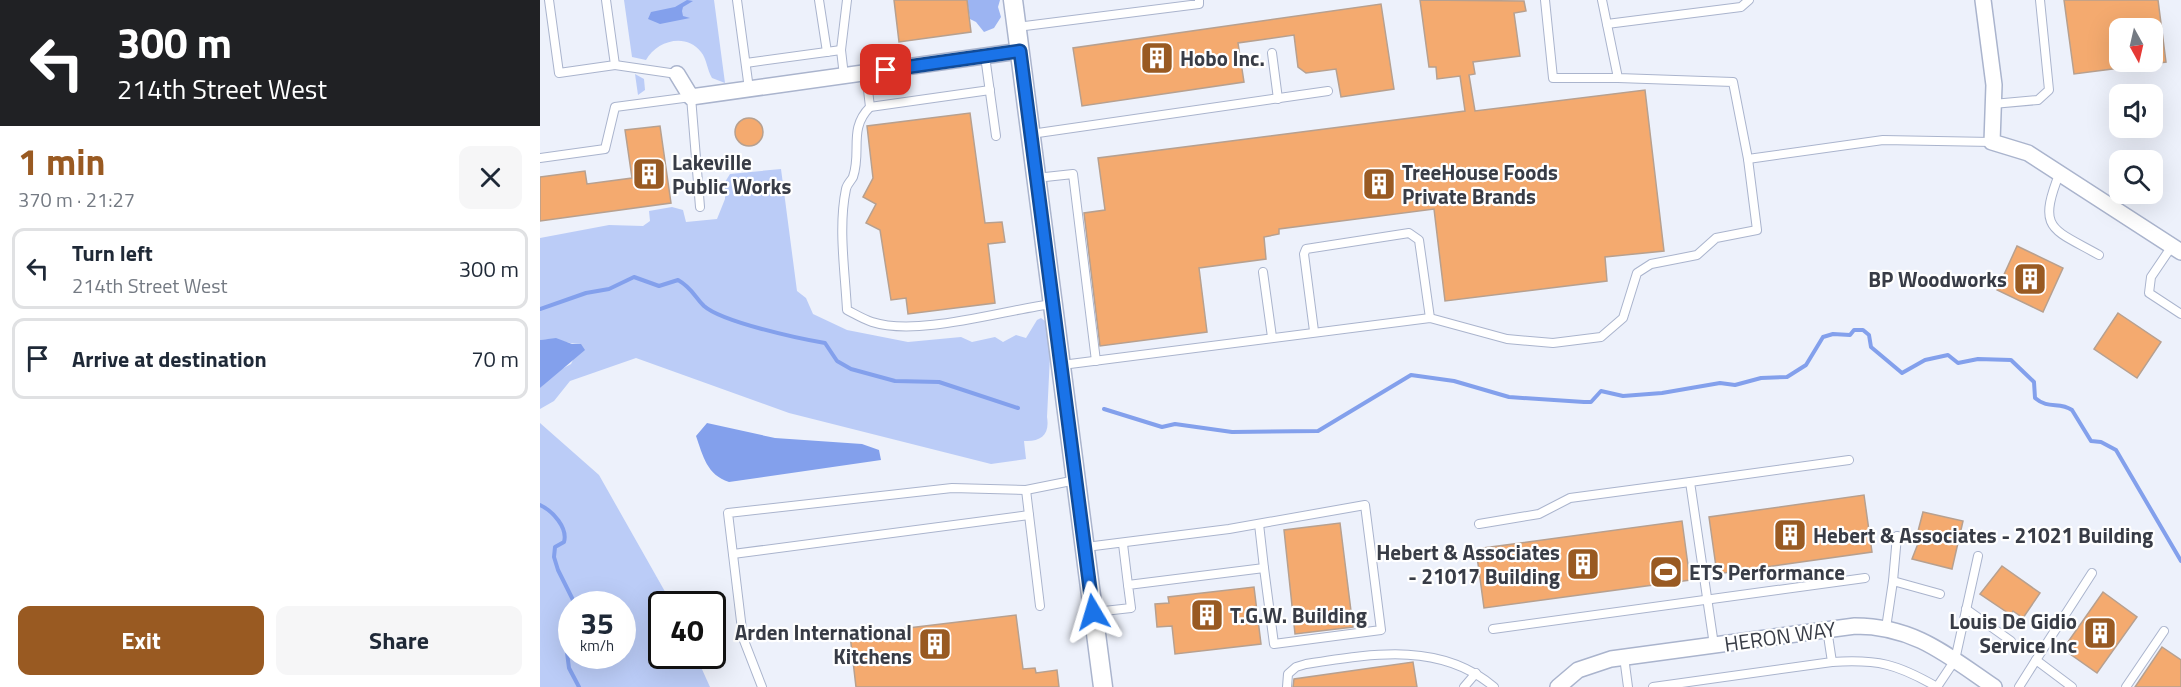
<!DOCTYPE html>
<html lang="en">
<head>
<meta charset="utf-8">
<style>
  :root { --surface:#fff; --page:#f6f6f7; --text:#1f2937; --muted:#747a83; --line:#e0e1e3; --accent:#995a22 }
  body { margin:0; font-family:"Titillium Web",sans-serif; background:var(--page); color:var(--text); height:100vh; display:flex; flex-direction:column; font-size:22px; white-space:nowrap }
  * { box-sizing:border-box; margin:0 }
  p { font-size:20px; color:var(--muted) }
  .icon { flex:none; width:33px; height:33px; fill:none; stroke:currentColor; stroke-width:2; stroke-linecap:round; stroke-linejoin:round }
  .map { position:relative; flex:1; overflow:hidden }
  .panel { display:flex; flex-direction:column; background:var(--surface); width:540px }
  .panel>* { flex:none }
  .banner { background:#202124; color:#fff; overflow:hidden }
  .needle { width:39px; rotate:172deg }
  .buttons { position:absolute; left:1569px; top:18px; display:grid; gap:12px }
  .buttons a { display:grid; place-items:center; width:54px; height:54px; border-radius:12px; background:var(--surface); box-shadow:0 6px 24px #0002; font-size:30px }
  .speed { position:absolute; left:18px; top:591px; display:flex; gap:12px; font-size:30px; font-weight:700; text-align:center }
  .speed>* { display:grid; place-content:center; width:78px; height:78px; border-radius:50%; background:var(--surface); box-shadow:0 6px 24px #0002; line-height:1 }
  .speed small { font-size:15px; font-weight:400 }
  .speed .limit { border:3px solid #111; border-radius:9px; background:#fff; color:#111 }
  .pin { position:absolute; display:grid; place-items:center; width:51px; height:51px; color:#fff; margin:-26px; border-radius:12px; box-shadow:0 3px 9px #0006 }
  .me { position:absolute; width:66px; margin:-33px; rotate:353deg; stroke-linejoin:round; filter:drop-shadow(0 0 4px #0008) }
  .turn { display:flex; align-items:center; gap:21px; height:126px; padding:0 18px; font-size:27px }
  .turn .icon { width:78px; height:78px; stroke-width:2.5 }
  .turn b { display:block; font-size:42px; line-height:51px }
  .round { display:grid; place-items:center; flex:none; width:63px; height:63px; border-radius:12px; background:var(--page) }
  .overview { display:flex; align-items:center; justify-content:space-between; height:102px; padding:0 18px }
  h1 { font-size:36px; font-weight:700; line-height:45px; color:var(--accent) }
  .action { display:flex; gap:12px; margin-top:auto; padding:12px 18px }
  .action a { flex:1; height:69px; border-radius:12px; background:var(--accent); color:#fff; font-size:24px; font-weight:700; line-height:69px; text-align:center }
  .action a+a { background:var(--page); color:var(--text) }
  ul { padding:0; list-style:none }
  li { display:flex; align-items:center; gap:18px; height:81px; margin:0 12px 9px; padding:0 6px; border:3px solid var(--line); border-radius:12px }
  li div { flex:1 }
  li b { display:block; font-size:22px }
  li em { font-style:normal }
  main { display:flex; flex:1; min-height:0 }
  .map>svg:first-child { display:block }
</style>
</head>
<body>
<main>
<section class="panel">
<div class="banner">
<div class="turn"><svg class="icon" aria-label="left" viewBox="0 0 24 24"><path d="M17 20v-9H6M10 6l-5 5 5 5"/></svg><div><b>300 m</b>214th Street West</div></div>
</div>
<div class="overview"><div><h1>1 min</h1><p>370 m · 21:27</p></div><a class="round"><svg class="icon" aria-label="close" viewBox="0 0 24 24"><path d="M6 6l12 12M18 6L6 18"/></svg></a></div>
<ul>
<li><svg class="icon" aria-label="left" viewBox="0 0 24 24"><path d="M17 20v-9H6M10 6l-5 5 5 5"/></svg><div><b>Turn left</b><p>214th Street West</p></div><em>300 m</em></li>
<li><svg class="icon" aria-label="arrive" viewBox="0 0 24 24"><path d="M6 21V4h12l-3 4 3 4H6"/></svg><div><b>Arrive at destination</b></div><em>70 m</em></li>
</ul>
<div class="action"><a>Exit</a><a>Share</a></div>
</section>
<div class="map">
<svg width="1641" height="687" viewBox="0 0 1641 687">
  <rect width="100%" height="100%" fill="#edf1fb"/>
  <g fill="#bbccf7" fill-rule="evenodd">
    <path d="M84,0H174L185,83L172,78C167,70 167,59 161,52C146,32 116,41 106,60L92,57Z"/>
    <path d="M95,74L104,79L105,90L98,95Z"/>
    <path d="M241,169L257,291L266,298L273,314L307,330L368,342L421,337L432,342L455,337L463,342L476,335L486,338L497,320L501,318L505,321L510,356L507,417C510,435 501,442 484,441L486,459L451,464L249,413L96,358L30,381L14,401L0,409V388L16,372L31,364L41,344C24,344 20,337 0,340V238L69,225L103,226L110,221L109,211L132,207L143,210L146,222L177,219L185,199V182L190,174Z"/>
    <path d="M0,423L59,475L132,604H122V656H156L170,687H0ZM32,604H82V656H32Z"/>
  </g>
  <path fill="#9cb4f2" d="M427,0H460L458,7L461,17L454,28L444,32L436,22L430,19Z"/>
  <g fill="#83a0ec">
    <path d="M147,0L153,1L143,7L142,11L143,16L150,18L120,24L108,19L111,12L135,7Z"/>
    <path d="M16,338L32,344H41L45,350L0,388V340Z"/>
    <path d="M167,423L235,438L322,444L339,450L341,460L189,482C167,475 163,456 156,436Z"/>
  </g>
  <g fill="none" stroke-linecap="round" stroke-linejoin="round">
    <g stroke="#83a0ec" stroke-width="4">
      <path d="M0,309L46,293L69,289L94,277L119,286L138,280C152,288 154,296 164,306C182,322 260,339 285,343L297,361L311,369L355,381L399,382L478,408"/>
      <path d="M564,409L622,427L635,424L692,432L778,431L871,375L914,381L969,397L1044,402H1051L1061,391L1083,396L1122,393L1180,383L1195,385L1221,378L1247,377L1266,365L1283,337L1293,334L1310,335L1314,330H1323L1329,335L1331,347L1362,373L1385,360L1408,355L1418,363L1438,359L1471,360L1494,382L1495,398C1509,410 1519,401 1532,410L1551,441L1561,442L1576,450L1641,561"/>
      <path d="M0,505C13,511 28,528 24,542L15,547L14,557L18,570L35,604"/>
      <path d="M32,631L26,645L29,668L39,687"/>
    </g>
  </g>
  <g fill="#f4aa6f" stroke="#b7a08f" stroke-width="1.5">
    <path d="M354,0H427L431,32L359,42Z"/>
    <path d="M880,0L984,1L986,11L974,13L980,56L933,62L935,74L929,75L935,111L1105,90L1124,251L1065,257L1067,281L905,301L894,209L739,229V234L724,237L726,259L659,268L667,332L560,346L544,213L565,210L558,158L925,111L920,76L897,79L896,67H889Z"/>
    <path d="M1524,0H1618L1626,62L1612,64V28H1580V68L1534,74Z"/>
    <path d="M841,4L854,89L801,97L796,69L766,73L758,67L754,35L698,43L704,82L542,106L533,48Z"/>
    <path d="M430,113L445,223L462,222L465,242L448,244L455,303L368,314L366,298L351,300L340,230L326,223L336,204L323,197L333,178L327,126Z"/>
    <circle cx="209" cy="132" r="14"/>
    <path d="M120,126L131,203L0,221V177L45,171L47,184L92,178L85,130Z"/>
    <path d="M1477,246L1523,268L1503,312L1457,290Z"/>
    <path d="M1578,313L1621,342L1597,378L1554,349Z"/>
    <path d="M1324,495L1332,552L1177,574L1169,517Z"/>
    <path d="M1383,512L1423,521L1412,569L1372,559L1379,541L1377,535Z"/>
    <path d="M1142,521L1150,580L944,608L936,549Z"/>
    <path d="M800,523L813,627L755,634L744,530Z"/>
    <path d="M1462,566L1500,593L1483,618L1473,611L1471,615L1440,594Z"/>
    <path d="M714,587L721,644L635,654L632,626L617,627L615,604L629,603L628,597Z"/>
    <path d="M1563,592L1597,617L1557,673L1523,649Z"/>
    <path d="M476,615L483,669L495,668L496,673L517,670L519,687H316L310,635Z"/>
    <path d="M1622,647L1641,660V687H1595Z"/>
    <path d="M873,662L877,687H753L754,679Z"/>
  </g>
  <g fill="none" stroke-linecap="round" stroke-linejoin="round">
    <defs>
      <g id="service">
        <path d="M9,0L19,73L75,65L66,0"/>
        <path d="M197,0L209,89"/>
        <path d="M279,0L287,52"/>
        <path d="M1005,0L1013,78H1078"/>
        <path d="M1062,0L1078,78L1193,82L1208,159L1343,140L1452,142"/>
        <path d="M1067,24L1201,7L1209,0"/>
        <path d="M477,27L659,4V0"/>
        <path d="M732,53L738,99"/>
        <path d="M445,56L456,136"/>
        <path d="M206,63L301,50"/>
        <path d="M75,65L137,74"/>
        <path d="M326,73L330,107C308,129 322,151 313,177C311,181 307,184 306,189C298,227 305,271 307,310C315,314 323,319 332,322C378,337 464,310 512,304"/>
        <path d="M304,76L301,50L307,0"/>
        <path d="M1453,104L1498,100L1509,90L1500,0"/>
        <path d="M330,107L450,90"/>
        <path d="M491,134L788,91"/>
        <path d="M0,158L65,149L75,107L151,97L160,207"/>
        <path d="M1520,172C1497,230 1511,228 1559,255"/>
        <path d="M496,178L533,174L556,361"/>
        <path d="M1632,246L1611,277L1609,293L1641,314"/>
        <path d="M723,272L732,337"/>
        <path d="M774,331L764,254L766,249L869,233L879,240L890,318"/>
        <path d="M522,365L890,318L967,339L1013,343L1061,337L1083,318L1097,273L1111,264L1157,255L1176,238L1217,230L1208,159"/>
        <path d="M486,490L500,606"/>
        <path d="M719,524L724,568"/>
        <path d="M939,524L999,514L1030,498L1150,482"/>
        <path d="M583,544L588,585"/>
        <path d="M546,547L689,529L825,505L841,630L734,644L724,568L588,585L591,608L555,612"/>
        <path d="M193,554L489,515"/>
        <path d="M1353,581L1357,536L1373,539"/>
        <path d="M1426,609L1471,641"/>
        <path d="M1346,628L1353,581L1400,594"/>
        <path d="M953,629L1325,578"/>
        <path d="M1174,645L1150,482L1309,460"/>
        <path d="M1084,657L1088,687"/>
        <path d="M1496,660L1552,573"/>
        <path d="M1292,662C1338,659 1357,664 1397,687"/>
        <path d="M222,687L203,638L188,513L412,488L486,490L536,480"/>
        <path d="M747,687L748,674L756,667L766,664C831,654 900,641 954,687"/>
        <path d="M924,687L936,673"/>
        <path d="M1113,687L1292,662L1287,629"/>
        <path d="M1397,687L1415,660L1438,556"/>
        <path d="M1479,687L1496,660L1532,687"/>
        <path d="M1586,687L1624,631"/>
      </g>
      <g id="minor">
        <path d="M1443,0L1454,85L1452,142L1488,153L1641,252"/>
        <path d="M137,74L151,97L480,51"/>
        <path d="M1018,687L1038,670L1071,659L1315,626C1374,626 1407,655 1454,687"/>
      </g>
      <path id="tertiary" d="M473,0L563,687"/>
    </defs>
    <use href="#service" stroke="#aab4cd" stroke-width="10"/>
    <use href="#minor" stroke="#aab4cd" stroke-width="18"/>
    <use href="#tertiary" stroke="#aab4cd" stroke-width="21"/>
    <use href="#service" stroke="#fff" stroke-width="8"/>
    <use href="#minor" stroke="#fff" stroke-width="15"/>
    <use href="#tertiary" stroke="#fff" stroke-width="18"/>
  </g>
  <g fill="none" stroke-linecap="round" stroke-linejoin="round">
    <defs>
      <path id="route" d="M346,70L480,51L553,612"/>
    </defs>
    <use href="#route" stroke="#114b97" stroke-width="15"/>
    <use href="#route" stroke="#1a73e8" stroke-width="10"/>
  </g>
  <defs>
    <symbol id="building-square" viewBox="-11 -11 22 22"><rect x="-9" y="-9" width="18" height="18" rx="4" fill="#995a22" stroke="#fff"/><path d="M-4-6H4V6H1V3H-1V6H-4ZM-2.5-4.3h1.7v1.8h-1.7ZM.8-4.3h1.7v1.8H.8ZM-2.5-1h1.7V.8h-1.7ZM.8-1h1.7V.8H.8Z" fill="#fff"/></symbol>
    <symbol id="stadium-square" viewBox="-11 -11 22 22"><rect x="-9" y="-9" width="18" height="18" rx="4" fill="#995a22" stroke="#fff"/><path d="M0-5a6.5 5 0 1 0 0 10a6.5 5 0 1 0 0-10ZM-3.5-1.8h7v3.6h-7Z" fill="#fff"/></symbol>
  </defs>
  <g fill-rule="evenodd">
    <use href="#building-square" x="598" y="39" width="38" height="38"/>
    <use href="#building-square" x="90" y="155" width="38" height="38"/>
    <use href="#building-square" x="820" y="165" width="38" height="38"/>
    <use href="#building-square" x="1471" y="260" width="38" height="38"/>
    <use href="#building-square" x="1231" y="516" width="38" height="38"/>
    <use href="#building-square" x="1024" y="545" width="38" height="38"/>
    <use href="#stadium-square" x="1107" y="553" width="38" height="38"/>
    <use href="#building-square" x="648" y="596" width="38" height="38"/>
    <use href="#building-square" x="1541" y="614" width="38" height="38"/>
    <use href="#building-square" x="376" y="625" width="38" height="38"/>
  </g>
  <g text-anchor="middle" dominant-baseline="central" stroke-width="4.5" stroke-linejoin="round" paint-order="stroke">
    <g font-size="21" font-weight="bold" fill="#383c46" stroke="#fff" text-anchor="start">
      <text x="640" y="58">Hobo Inc.</text>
      <text x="132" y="162">Lakeville<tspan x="132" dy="24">Public Works</tspan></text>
      <text x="862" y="172">TreeHouse Foods<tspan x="862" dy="24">Private Brands</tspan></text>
      <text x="1467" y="279" text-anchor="end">BP Woodworks</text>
      <text x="1273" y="535">Hebert &amp; Associates - 21021 Building</text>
      <text x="1020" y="552" text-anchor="end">Hebert &amp; Associates<tspan x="1020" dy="24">- 21017 Building</tspan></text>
      <text x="1149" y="572">ETS Performance</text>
      <text x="690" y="615">T.G.W. Building</text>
      <text x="1537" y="621" text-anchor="end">Louis De Gidio<tspan x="1537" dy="24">Service Inc</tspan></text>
      <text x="372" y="632" text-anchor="end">Arden International<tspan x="372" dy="24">Kitchens</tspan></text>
    </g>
    <g font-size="21" fill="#383c46" stroke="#fff">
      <text transform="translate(1240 636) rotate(-8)">HERON WAY</text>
    </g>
  </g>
</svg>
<div class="buttons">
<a><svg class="needle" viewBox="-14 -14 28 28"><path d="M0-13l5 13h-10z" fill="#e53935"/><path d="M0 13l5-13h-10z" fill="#747a83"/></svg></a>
<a><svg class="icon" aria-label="sound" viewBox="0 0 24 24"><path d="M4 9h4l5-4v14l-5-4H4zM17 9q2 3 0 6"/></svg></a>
<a><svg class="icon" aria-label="search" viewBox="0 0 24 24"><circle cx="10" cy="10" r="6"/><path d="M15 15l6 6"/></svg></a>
</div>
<div class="speed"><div>35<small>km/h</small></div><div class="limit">40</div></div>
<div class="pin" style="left:346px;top:70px;background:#d93025"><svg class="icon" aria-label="arrive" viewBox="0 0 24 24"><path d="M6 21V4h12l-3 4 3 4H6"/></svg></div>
<svg class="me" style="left:553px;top:612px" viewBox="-20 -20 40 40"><path d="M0-17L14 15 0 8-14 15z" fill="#1a73e8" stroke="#fff" stroke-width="4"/></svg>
</div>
</main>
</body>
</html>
